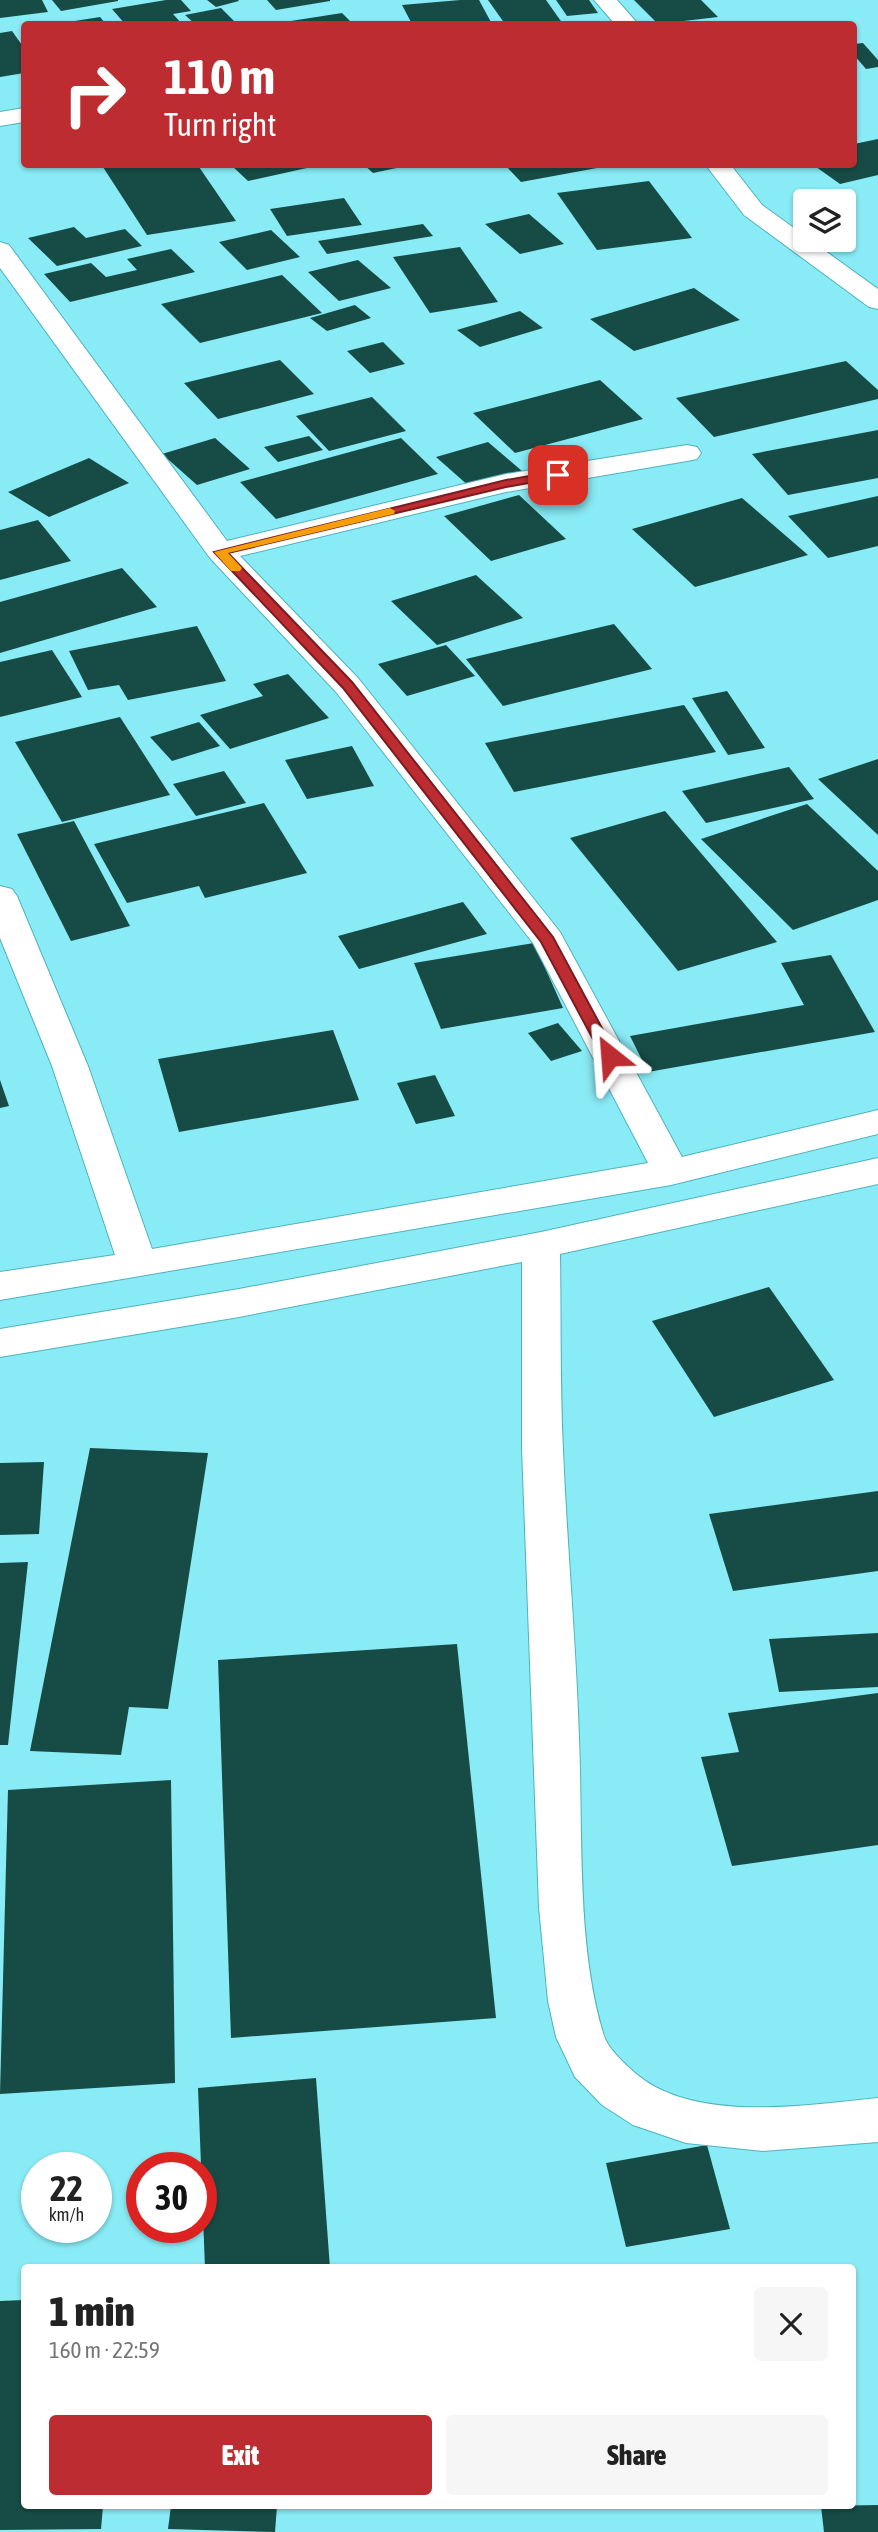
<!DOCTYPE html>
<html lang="en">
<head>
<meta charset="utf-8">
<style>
  :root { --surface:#fff; --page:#f6f6f6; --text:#222; --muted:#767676; --accent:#bc2c31 }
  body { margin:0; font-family:"Asap Condensed",sans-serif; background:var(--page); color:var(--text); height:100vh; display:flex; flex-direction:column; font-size:26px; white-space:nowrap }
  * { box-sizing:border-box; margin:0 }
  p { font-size:23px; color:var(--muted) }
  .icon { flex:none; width:38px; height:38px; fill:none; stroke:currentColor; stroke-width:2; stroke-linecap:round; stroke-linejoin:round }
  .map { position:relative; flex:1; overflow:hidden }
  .panel { position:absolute; left:21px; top:2264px; width:835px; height:245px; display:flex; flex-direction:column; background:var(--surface); border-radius:7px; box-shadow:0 2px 5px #0004 }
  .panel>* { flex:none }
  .guide { position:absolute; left:21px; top:21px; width:836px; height:147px; border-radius:7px; box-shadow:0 2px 5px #0004; background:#bc2c31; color:#fff; overflow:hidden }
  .tools { position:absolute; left:793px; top:189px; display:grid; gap:14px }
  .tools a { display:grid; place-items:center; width:63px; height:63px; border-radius:7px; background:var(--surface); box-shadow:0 2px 5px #0004; font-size:35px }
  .speed { position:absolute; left:21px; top:2152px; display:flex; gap:14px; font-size:35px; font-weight:700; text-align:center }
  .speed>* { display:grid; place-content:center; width:91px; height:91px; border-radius:50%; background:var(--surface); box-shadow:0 2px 5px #0004; line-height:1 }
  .speed small { font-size:18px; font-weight:400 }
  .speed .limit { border:10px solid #d22; background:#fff; color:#111 }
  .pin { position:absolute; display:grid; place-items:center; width:60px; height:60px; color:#fff; margin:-30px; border-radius:14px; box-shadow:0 4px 10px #0006 }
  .me { position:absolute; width:77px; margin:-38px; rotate:332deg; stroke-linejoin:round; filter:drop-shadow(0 0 5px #0008) }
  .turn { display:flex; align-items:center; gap:24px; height:147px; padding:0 28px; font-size:32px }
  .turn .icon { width:91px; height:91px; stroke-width:2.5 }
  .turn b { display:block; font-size:49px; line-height:60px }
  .round { display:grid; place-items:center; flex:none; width:74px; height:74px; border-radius:7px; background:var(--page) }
  .headline { display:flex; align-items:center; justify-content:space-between; height:119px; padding:0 28px }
  h1 { font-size:42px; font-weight:800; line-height:52px }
  .cta { display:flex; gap:14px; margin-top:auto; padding:14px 28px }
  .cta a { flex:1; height:80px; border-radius:7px; background:var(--accent); color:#fff; font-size:28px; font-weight:800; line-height:80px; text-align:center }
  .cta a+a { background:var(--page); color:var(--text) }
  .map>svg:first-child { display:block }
</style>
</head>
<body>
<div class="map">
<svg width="878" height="2532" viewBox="0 0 878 2532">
  <rect width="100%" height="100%" fill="#89ebf5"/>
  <g fill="#174c46">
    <path d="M0,0H42L48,12L0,18Z"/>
    <path d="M52,0H118V1L61,11Z"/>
    <path d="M166,0H181L191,11L173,14L182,24H125L112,9Z"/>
    <path d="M207,0H238L239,1L216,7Z"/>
    <path d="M267,0H330V1L276,10Z"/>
    <path d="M460,0H479L492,24H412L402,5Z"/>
    <path d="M488,0H546L563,24H505Z"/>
    <path d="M556,0H589L598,13L567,16Z"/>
    <path d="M634,0H701L718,17L658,24Z"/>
    <path d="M221,8L237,24H195L185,15Z"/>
    <path d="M342,13L353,24H278V23Z"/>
    <path d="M100,17L106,24H62V23Z"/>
    <path d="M12,31L24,48V73L0,77V33Z"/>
    <path d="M863,43L878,60V67L866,69L854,55V44Z"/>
    <path d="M878,139V175L840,184L812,164H854V144Z"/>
    <path d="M101,164H197L236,221L147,235Z"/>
    <path d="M230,164H316V166L248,181Z"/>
    <path d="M363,164H406V166L373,173Z"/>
    <path d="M504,164H608V166L521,182Z"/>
    <path d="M649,181L692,238L597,250L557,193Z"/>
    <path d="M344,198L362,225L287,236L270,209Z"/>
    <path d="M529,214L564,244L520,254L485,224Z"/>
    <path d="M423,224L433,236L327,254L318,241Z"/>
    <path d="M74,227L86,238L125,229L142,246L57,266L28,238Z"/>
    <path d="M271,230L300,257L247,270L219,242Z"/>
    <path d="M460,247L498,302L430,313L393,257Z"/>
    <path d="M171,249L195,272L70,302L44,274L91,263L106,277L137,270L127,259Z"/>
    <path d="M358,260L391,288L339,301L308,272Z"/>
    <path d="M282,275L322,313L200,343L161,304Z"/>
    <path d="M694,288L740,320L634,351L590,319Z"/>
    <path d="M355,305L371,318L327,331L310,318Z"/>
    <path d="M520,311L543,328L480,347L457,330Z"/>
    <path d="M383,342L405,364L370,373L347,351Z"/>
    <path d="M280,360L314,394L218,419L184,383Z"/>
    <path d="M846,361L878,390V399L714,437L676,398Z"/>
    <path d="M600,380L643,419L515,453L473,413Z"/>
    <path d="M372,397L406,431L329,451L296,416Z"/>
    <path d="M878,430V478L788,495L752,454Z"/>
    <path d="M309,436L323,450L278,462L264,447Z"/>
    <path d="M215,438L250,469L197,485L162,454Z"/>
    <path d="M401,438L438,474L276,519L240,482Z"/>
    <path d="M488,442L522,471L470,487L436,457Z"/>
    <path d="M89,458L129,483L49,517L8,492Z"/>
    <path d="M519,495L566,539L491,561L444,516Z"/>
    <path d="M878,496V546L828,558L788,516Z"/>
    <path d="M742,498L808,555L695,587L632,529Z"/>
    <path d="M38,520L71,561L0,580V530Z"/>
    <path d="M122,568L157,607L0,653V602Z"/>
    <path d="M476,575L523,618L437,645L391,601Z"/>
    <path d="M614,624L652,669L503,706L466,659Z"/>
    <path d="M197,626L226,681L128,700L119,685L88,690L69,651Z"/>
    <path d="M446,645L475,676L407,696L378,664Z"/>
    <path d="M52,650L82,697L0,717V662Z"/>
    <path d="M288,674L329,718L230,749L200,715L263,696L253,684Z"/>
    <path d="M727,691L765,748L728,755L692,698Z"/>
    <path d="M684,705L716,752L514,792L485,743Z"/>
    <path d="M120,717L170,795L62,822L15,742Z"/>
    <path d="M199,722L220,746L172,761L150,737Z"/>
    <path d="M352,746L374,786L307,799L285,760Z"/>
    <path d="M878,759V835L818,779Z"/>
    <path d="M789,767L814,799L706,823L682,791Z"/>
    <path d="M224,771L246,803L196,816L173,784Z"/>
    <path d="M264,803L307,873L205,898L199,886L127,903L94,844Z"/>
    <path d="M807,804L878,871V900L793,930L701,839Z"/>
    <path d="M665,811L777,942L678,971L570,838Z"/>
    <path d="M74,821L130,926L71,941L17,834Z"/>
    <path d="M463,902L487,934L359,969L338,936Z"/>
    <path d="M534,943L563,1008L441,1029L414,963Z"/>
    <path d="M831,955L875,1032L648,1072L630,1036L804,1005L781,963Z"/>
    <path d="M558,1023L582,1051L551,1061L528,1033Z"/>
    <path d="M333,1030L359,1100L179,1132L158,1059Z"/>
    <path d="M435,1075L455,1116L416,1124L397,1083Z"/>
    <path d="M0,1080L9,1106L0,1108Z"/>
    <path d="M769,1287L834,1380L714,1417L652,1321Z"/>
    <path d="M90,1448L208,1453L168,1709L129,1707L121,1755L30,1751Z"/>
    <path d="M44,1462L39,1534L0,1535V1463Z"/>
    <path d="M878,1491V1571L733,1591L709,1514Z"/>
    <path d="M28,1562L8,1745H0V1563Z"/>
    <path d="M878,1633V1687L779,1692L769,1639Z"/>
    <path d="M457,1644L496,2018L231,2038L218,1660Z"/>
    <path d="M878,1693V1845L732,1866L701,1757L739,1752L728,1713Z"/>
    <path d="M171,1780L175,2083L0,2094L8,1790Z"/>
    <path d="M316,2078L330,2268H205L198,2088Z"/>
    <path d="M707,2145L730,2229L626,2247L606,2163Z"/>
    <path d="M24,2300V2506H103L101,2529L0,2530V2301Z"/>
    <path d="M878,2505V2532H824L821,2506Z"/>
    <path d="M171,2506H277L275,2532L168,2529Z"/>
  </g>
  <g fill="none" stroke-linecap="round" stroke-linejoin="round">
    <defs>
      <g id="minor">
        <path d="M594,0H617L638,24H615Z"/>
        <path d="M24,108V122L0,126V112Z"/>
        <path d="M705,164H730L762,205L805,236V240H810L878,289V309L869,307L744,215Z"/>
        <path d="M0,242L9,245L227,541L506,474L687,445L697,447L701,453L697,459L687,461L506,492L240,556L358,678L560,932L682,1157L878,1110V1134L671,1185L0,1300V1272L115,1255L52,1066L0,938V886L12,889L17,896L88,1066L152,1249L648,1163L533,943L336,692L210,558L0,268Z"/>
        <path d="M878,1158V1184L560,1254C561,1319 560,1385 563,1450C567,1546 576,1642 579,1738C583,1831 576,1947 604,2036C609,2050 624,2063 635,2073C694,2124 807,2105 878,2098V2142L763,2151L686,2143L633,2125L602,2105L575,2077L556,2037L548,2001L539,1907L522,1448V1262L239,1317L0,1357V1329L239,1289L541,1232Z"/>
      </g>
    </defs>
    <use href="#minor" stroke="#4fb2bd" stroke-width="2"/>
    <use href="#minor" fill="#fff" fill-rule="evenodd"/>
  </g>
  <path fill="#bc2c31" stroke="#7a1d20" stroke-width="2" d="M558,471L564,475L562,477L506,487L228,553L352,682L553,937L617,1056L610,1061L602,1056L541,942L343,688L214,552L506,480Z"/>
  <path fill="#f59e0b" d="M390,508L395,511L394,514L228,553L242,568L240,571H231L214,552Z"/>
</svg>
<div class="tools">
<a><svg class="icon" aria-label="layers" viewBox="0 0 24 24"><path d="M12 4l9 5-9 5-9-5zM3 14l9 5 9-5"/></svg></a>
</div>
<div class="speed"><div>22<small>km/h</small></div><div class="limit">30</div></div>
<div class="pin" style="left:558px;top:475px;background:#d93025"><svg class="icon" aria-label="arrive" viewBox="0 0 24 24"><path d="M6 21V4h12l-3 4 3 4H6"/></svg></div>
<svg class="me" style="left:610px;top:1056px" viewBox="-20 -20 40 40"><path d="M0-17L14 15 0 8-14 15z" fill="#bc2c31" stroke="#fff" stroke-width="4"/></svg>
<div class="guide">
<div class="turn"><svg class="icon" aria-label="right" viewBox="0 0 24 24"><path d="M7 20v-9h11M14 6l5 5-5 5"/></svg><div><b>110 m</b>Turn right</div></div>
</div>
<section class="panel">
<div class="headline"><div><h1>1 min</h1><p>160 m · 22:59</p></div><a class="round"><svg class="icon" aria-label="close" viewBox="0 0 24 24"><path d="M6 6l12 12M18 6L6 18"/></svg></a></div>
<div class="cta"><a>Exit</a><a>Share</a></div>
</section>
</div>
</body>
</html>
